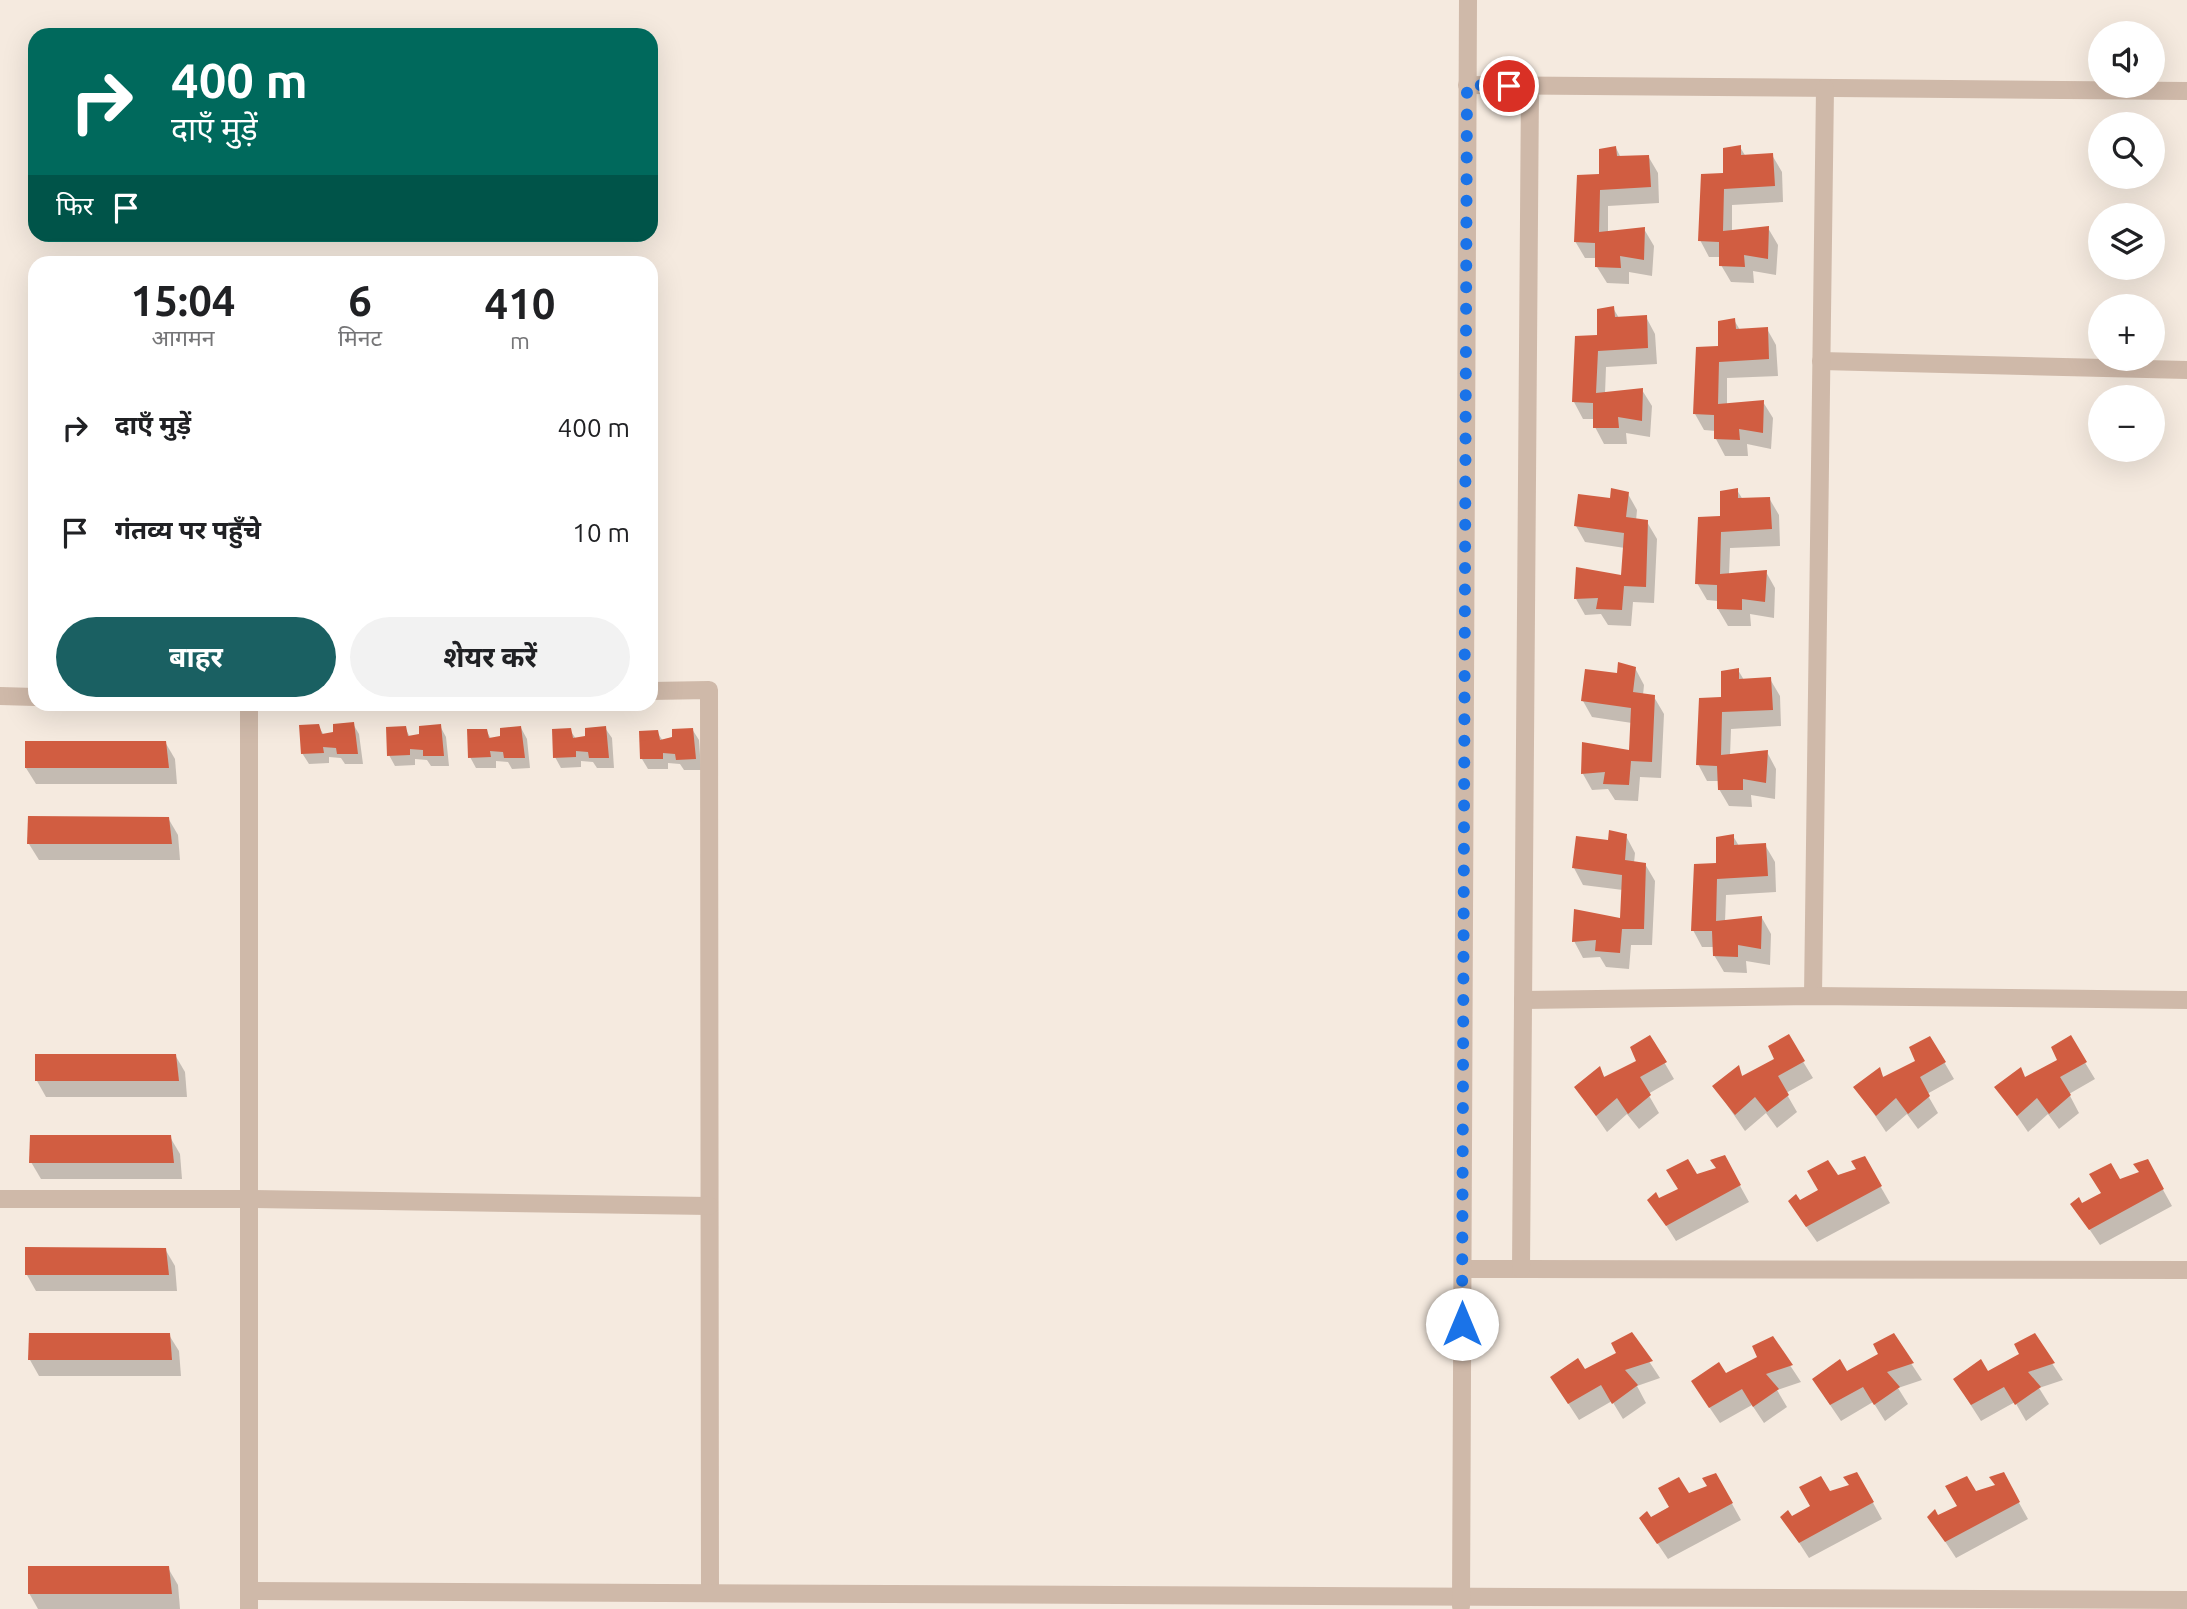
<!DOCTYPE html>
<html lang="hi">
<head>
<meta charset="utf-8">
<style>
  :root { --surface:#fff; --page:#f2f2f2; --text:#202124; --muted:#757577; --accent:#1a6062 }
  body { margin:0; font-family:Ubuntu,"Noto Sans Devanagari",sans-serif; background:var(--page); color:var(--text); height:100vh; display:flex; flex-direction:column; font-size:26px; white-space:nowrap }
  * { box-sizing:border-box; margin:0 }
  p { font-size:23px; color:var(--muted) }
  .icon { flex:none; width:38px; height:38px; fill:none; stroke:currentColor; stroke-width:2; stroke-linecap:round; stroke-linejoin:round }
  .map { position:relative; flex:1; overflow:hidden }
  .details { position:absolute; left:28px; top:256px; width:630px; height:455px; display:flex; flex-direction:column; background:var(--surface); border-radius:21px; box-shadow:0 7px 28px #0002 }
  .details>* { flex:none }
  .hud { position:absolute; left:28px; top:28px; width:630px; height:214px; border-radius:21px; box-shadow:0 7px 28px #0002; background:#00695c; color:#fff; overflow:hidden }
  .buttons { position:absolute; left:2088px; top:21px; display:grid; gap:14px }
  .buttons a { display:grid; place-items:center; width:77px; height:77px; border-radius:50%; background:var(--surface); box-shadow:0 7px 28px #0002; font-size:35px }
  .pin { position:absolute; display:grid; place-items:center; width:60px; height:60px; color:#fff; margin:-30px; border:4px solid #fff; border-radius:50%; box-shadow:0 2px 7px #0007 }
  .me { position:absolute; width:77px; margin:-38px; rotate:0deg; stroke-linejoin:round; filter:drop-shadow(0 0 5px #0008) }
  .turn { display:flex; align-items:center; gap:24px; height:147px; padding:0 28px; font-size:32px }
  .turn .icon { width:91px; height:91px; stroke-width:2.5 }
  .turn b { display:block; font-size:49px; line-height:60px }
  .then { display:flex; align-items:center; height:66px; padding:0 28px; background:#0003; gap:14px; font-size:26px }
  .eta { display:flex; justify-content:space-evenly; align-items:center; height:119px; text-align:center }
  .eta b { font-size:42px; font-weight:700; line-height:49px }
  .button { display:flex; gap:14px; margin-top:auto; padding:14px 28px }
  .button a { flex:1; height:80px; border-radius:42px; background:var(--accent); color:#fff; font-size:28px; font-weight:700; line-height:80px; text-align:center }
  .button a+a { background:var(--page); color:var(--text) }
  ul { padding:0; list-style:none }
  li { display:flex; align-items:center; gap:21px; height:105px; padding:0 28px }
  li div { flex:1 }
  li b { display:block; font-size:26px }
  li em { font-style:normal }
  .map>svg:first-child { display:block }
</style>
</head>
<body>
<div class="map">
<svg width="2187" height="1609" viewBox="0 0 2187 1609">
  <rect width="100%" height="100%" fill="#f5eadf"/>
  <g fill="#0003">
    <path d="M1740,147L1746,157L1772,155L1782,172L1783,202L1732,205V232L1768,228L1778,245L1776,275L1753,271L1754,283L1731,282L1721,265V257H1709L1700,240L1725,175Z"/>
    <path d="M1616,148L1621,158L1648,156L1658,173L1659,203L1608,206V233L1644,229L1654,246L1652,276L1629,272V284L1607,283L1597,267V258H1585L1575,241L1601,176Z"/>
    <path d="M1613,308L1619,318L1646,317L1655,334L1657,364L1606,367L1605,394L1642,390L1652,406L1650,437L1626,433L1627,444H1604L1595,427V419H1583L1574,402L1598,336Z"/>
    <path d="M1734,320L1740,330L1767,329L1776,345L1778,376L1727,378V405L1763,402L1773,418L1771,449L1747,444L1748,456H1725L1716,439V431L1704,430L1695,414L1720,348Z"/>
    <path d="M1737,490L1743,500L1769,498L1779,515L1780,546L1730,548L1729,575L1766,572L1775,588L1774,618L1750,614L1751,626H1728L1718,609V601L1707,600L1697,583L1722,518Z"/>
    <path d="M1628,494L1637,510L1636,521L1647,522L1657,539L1654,603L1633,602L1631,626L1608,625L1601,614L1585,615L1576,599L1577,569L1623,577L1625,548L1585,542L1576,526L1611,500Z"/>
    <path d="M1635,668L1644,685L1643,695L1654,697L1664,714L1661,778L1640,777L1638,801L1615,800L1608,789L1592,790L1583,774L1584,744L1630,752L1632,723L1592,717L1583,701L1618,675Z"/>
    <path d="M1738,670L1744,680L1770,679L1780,696L1781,726L1731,729L1730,756L1767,752L1776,769L1775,799L1751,795L1752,807L1729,806L1719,789V781H1707L1698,764L1723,698Z"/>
    <path d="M296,704H360L299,710Z"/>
    <path d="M353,724L359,734L363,764H345L341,758L329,757V763L309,764L302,753L318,726L324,735L335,733Z"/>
    <path d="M440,726L446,737L449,766H431L427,760L415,759V765L395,766L389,755L405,728L410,737L421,735Z"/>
    <path d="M521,728L527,739L530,768L512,769L508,762L496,761V768H476L470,757L486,730L491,739L502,738Z"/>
    <path d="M605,728L612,738L614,768H597L593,762L581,761V767L561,768L555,757L570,730L576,739L587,737Z"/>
    <path d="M692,729L699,740L701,770H684L680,764L668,763V769H648L642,759L657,732L663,741Z"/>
    <path d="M165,742L175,759L177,784H36L26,768Z"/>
    <path d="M168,818L178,835L180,860H39L29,844Z"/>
    <path d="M1626,836L1635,853L1634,863L1645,864L1655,881L1652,945H1631L1629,969L1606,967L1600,957L1583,958L1574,941L1621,920L1623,890L1583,885L1574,868L1609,842Z"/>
    <path d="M1733,836L1739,846L1765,845L1775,862L1776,892L1726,895L1725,922L1762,918L1771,934L1770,965L1746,961L1747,973L1724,972L1714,955V947H1702L1693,930L1718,864Z"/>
    <path d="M1788,1037L1813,1078L1786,1093L1797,1112L1777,1128L1766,1113L1745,1131L1714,1086L1738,1068L1743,1077L1776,1060Z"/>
    <path d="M1650,1038L1674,1079L1648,1094L1659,1113L1639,1129L1627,1114L1607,1132L1576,1087L1600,1069L1605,1078L1638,1061Z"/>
    <path d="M1930,1038L1954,1079L1927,1094L1938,1113L1918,1129L1907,1114L1886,1132L1856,1087L1879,1069L1884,1078L1918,1061Z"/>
    <path d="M2070,1038L2095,1079L2069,1094L2079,1113L2059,1129L2048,1114L2028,1132L1997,1087L2026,1078L2059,1061Z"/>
    <path d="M175,1055L185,1072L187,1097H46L37,1081Z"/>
    <path d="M170,1137L180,1154L182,1179H41L31,1162Z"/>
    <path d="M1724,1157L1749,1202L1676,1241L1650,1200L1658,1201L1717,1169Z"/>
    <path d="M1864,1158L1890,1203L1817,1242L1800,1218L1799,1202L1820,1191L1837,1177L1858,1170Z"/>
    <path d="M2147,1161L2172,1206L2100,1245L2073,1205H2082L2103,1194L2119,1181L2140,1173Z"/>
    <path d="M165,1249L175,1266L177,1291H36L27,1275Z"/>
    <path d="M1631,1334L1660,1378L1637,1386L1646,1403L1623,1419L1612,1401L1579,1420L1562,1394L1619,1353Z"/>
    <path d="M169,1335L179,1351L181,1376H39L30,1360Z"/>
    <path d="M1893,1336L1922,1380L1898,1388L1908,1404L1885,1421L1873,1402L1841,1421L1824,1396L1846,1373L1880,1355Z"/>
    <path d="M2034,1336L2063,1380L2039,1388L2049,1404L2026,1421L2015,1402L1981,1421L1965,1396L1987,1373L2021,1355Z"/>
    <path d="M1772,1338L1801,1382L1777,1390L1787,1407L1764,1423L1752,1405L1720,1423L1703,1398L1759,1357Z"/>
    <path d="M1857,1474L1882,1519L1809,1558L1783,1518H1791L1813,1507L1829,1494L1850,1487Z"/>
    <path d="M2003,1474L2028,1519L1956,1558L1929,1517L1938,1518L1997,1486Z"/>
    <path d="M1716,1475L1741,1520L1668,1559L1641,1519H1650L1688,1495L1709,1487Z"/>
    <path d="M168,1568L178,1585L180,1609H38L29,1593Z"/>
  </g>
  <g fill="#d15d41">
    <path d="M1741,145V155L1773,153L1775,186L1724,189L1723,231L1769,226L1768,259L1744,255L1745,267L1719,266V242L1698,241L1701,174L1723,173V148Z"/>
    <path d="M1616,146L1617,156L1649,155L1651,187L1600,190L1599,232L1645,227L1644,260L1620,256L1621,268L1595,267V243L1574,242L1577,175L1599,174V149Z"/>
    <path d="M1614,306L1615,317L1647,315L1648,348L1598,351L1596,393L1643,388L1642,421L1618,417L1619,428H1593V403L1572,402L1575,336L1597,335V309Z"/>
    <path d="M1735,318L1736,329L1768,327L1769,359L1719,362L1718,404L1764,400L1763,433L1739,429L1740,440L1714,439V415L1693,414L1696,347L1718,346V321Z"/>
    <path d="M1611,488L1629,492L1626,517L1648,520L1646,587L1624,586L1622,610L1596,609L1598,598L1574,599L1576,567L1621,575L1624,533L1574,526L1578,494L1610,498Z"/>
    <path d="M1738,488V498L1770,497L1772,529L1721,532L1720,574L1767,570L1765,602L1742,599V610L1717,609V585L1695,584L1698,517L1720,516V491Z"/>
    <path d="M1618,662L1636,667L1633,692L1655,695L1652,762L1631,761L1629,785L1603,784L1605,772L1581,774L1582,742L1629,750L1631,708L1581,701L1585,669L1617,673Z"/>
    <path d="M1739,668V679L1771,677L1773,710L1722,712L1721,755L1768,750L1766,783L1743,779V790H1718L1717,766L1696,765L1699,698L1721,697V671Z"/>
    <path d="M354,722L358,754H337L336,748L323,747L324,753L301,754L299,725L319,724L322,734L333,732V724Z"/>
    <path d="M441,724L444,756H423V750L410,749V755L387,756L386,727L406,726L408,736L419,734V726Z"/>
    <path d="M521,726L525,758H504L503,752L490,751L491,757L468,758L467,729H487L489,738L500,736V728Z"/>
    <path d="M606,726L609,758H589L588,752L576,751V757L553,758L552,729L571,728L573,738L585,736V728Z"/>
    <path d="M693,728L696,759L676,760L675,754L663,753V759H640L639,731L658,730L660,740L672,737V729Z"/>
    <path d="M25,741H166L169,768H25Z"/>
    <path d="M28,816L169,817L172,844H27Z"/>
    <path d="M1609,830L1627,834L1625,860L1646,863L1644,929H1622L1620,953L1595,951L1596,940L1572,942L1574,909L1620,918L1622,875L1572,868L1576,836L1608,840Z"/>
    <path d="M1734,834V845L1766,843L1768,876L1717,879L1716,921L1762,916L1761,949L1738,945V957L1713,956L1712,931H1691L1694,864L1716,863V837Z"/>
    <path d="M1789,1034L1805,1061L1778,1076L1789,1095L1767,1112L1755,1097L1735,1115L1712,1086L1739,1065L1742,1076L1774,1059L1768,1046Z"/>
    <path d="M1650,1035L1667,1062L1640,1077L1651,1095L1628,1114L1617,1098L1596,1116L1574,1087L1600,1066L1604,1077L1636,1061L1630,1047Z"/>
    <path d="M2071,1035L2087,1062L2060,1077L2071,1095L2049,1114L2037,1098L2017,1116L1994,1087L2021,1067L2025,1077L2057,1060L2051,1047Z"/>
    <path d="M1930,1036L1946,1062L1920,1077L1930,1096L1908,1114L1896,1098L1876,1116L1853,1087L1880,1067L1883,1077L1915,1061L1909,1047Z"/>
    <path d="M35,1054H176L179,1081H35Z"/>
    <path d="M30,1135H171L174,1163H29Z"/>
    <path d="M1725,1155L1741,1185L1666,1226L1647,1200L1656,1192L1659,1198L1678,1189L1666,1170L1688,1159L1697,1174L1716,1168L1710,1160Z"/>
    <path d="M1865,1156L1882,1186L1806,1227L1788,1201L1796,1194L1800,1200L1818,1190L1807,1171L1828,1160L1838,1175L1856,1169L1851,1161Z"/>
    <path d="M2148,1159L2164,1189L2089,1230L2070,1204L2079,1197L2082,1203L2101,1193L2089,1174L2111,1163L2120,1179L2139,1172L2133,1164Z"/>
    <path d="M25,1247L166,1248L169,1275H25Z"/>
    <path d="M1632,1332L1653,1361L1625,1370L1638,1385L1612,1404L1601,1385L1568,1404L1550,1377L1578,1358L1585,1369L1616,1353L1611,1343Z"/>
    <path d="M29,1333H170L172,1360H28Z"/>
    <path d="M1894,1333L1914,1363L1887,1372L1900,1387L1874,1405L1863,1387L1830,1405L1812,1379L1840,1359L1847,1371L1878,1354L1873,1344Z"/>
    <path d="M2035,1333L2055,1363L2028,1372L2041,1387L2015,1405L2004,1387L1971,1405L1953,1379L1981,1359L1988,1371L2019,1354L2014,1344Z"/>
    <path d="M1773,1336L1793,1365L1766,1374L1779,1389L1753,1407L1742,1389L1709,1408L1691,1381L1719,1362L1726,1373L1757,1357L1752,1346Z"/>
    <path d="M1857,1472L1874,1502L1799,1543L1780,1517L1788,1510L1792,1516L1810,1506L1799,1487L1821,1476L1830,1491L1849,1485L1843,1477Z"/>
    <path d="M2004,1472L2020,1502L1945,1542L1927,1517L1935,1509L1938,1515L1957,1506L1945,1486L1967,1476L1976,1491L1995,1485L1989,1477Z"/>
    <path d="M1716,1473L1733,1503L1657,1544L1639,1518L1647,1511L1651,1517L1669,1507L1658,1488L1679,1477L1689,1493L1707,1486L1702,1478Z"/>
    <path d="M28,1566H169L172,1594H28Z"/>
  </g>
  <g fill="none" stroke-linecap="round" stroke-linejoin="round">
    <g stroke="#cfb9a9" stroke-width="18">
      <path d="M1467,85L2187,91"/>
      <path d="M1821,361L2187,370"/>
      <path d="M651,691L709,690L710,1593"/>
      <path d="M0,696L35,697"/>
      <path d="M1813,996L1825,88"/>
      <path d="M1523,1000L1813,996L2187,1000"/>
      <path d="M0,1199H249L709,1206"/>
      <path d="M1463,1269L2187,1270"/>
      <path d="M1521,1269L1530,86"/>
      <path d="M249,1591L2187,1600"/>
      <path d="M1461,1606L1468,0"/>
      <path d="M249,1609V704"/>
    </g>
  </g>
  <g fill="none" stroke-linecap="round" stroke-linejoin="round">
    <path stroke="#1a73e8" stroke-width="12" stroke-dasharray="0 21.6" d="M1462,1324L1467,85L1509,86"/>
  </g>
</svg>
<div class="buttons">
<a><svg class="icon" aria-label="sound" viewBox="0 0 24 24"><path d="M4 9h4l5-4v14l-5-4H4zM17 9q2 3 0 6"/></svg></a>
<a><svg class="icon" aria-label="search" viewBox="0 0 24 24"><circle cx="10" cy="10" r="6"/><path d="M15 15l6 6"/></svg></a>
<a><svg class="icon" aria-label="layers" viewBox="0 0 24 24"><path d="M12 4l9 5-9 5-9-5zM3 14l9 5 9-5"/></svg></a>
<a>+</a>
<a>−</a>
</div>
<div class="pin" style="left:1509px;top:86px;background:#d93025"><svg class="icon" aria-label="arrive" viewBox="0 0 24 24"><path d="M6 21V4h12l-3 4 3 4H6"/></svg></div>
<svg class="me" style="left:1462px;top:1324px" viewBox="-20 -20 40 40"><circle r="19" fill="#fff"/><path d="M0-13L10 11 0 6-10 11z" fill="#1a73e8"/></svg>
<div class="hud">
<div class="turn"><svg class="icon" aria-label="right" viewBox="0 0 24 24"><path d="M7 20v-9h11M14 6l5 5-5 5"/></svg><div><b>400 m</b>दाएँ मुड़ें</div></div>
<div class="then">फिर<svg class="icon" aria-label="arrive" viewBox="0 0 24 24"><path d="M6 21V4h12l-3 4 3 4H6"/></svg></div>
</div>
<section class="details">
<div class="eta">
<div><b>15:04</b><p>आगमन</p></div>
<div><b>6</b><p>मिनट</p></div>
<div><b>410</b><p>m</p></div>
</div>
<ul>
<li><svg class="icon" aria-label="right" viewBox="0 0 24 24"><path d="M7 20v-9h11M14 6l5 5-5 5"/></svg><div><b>दाएँ मुड़ें</b></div><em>400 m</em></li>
<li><svg class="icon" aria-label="arrive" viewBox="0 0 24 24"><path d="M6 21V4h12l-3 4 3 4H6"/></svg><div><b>गंतव्य पर पहुँचे</b></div><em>10 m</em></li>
</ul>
<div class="button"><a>बाहर</a><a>शेयर करें</a></div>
</section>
</div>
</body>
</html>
